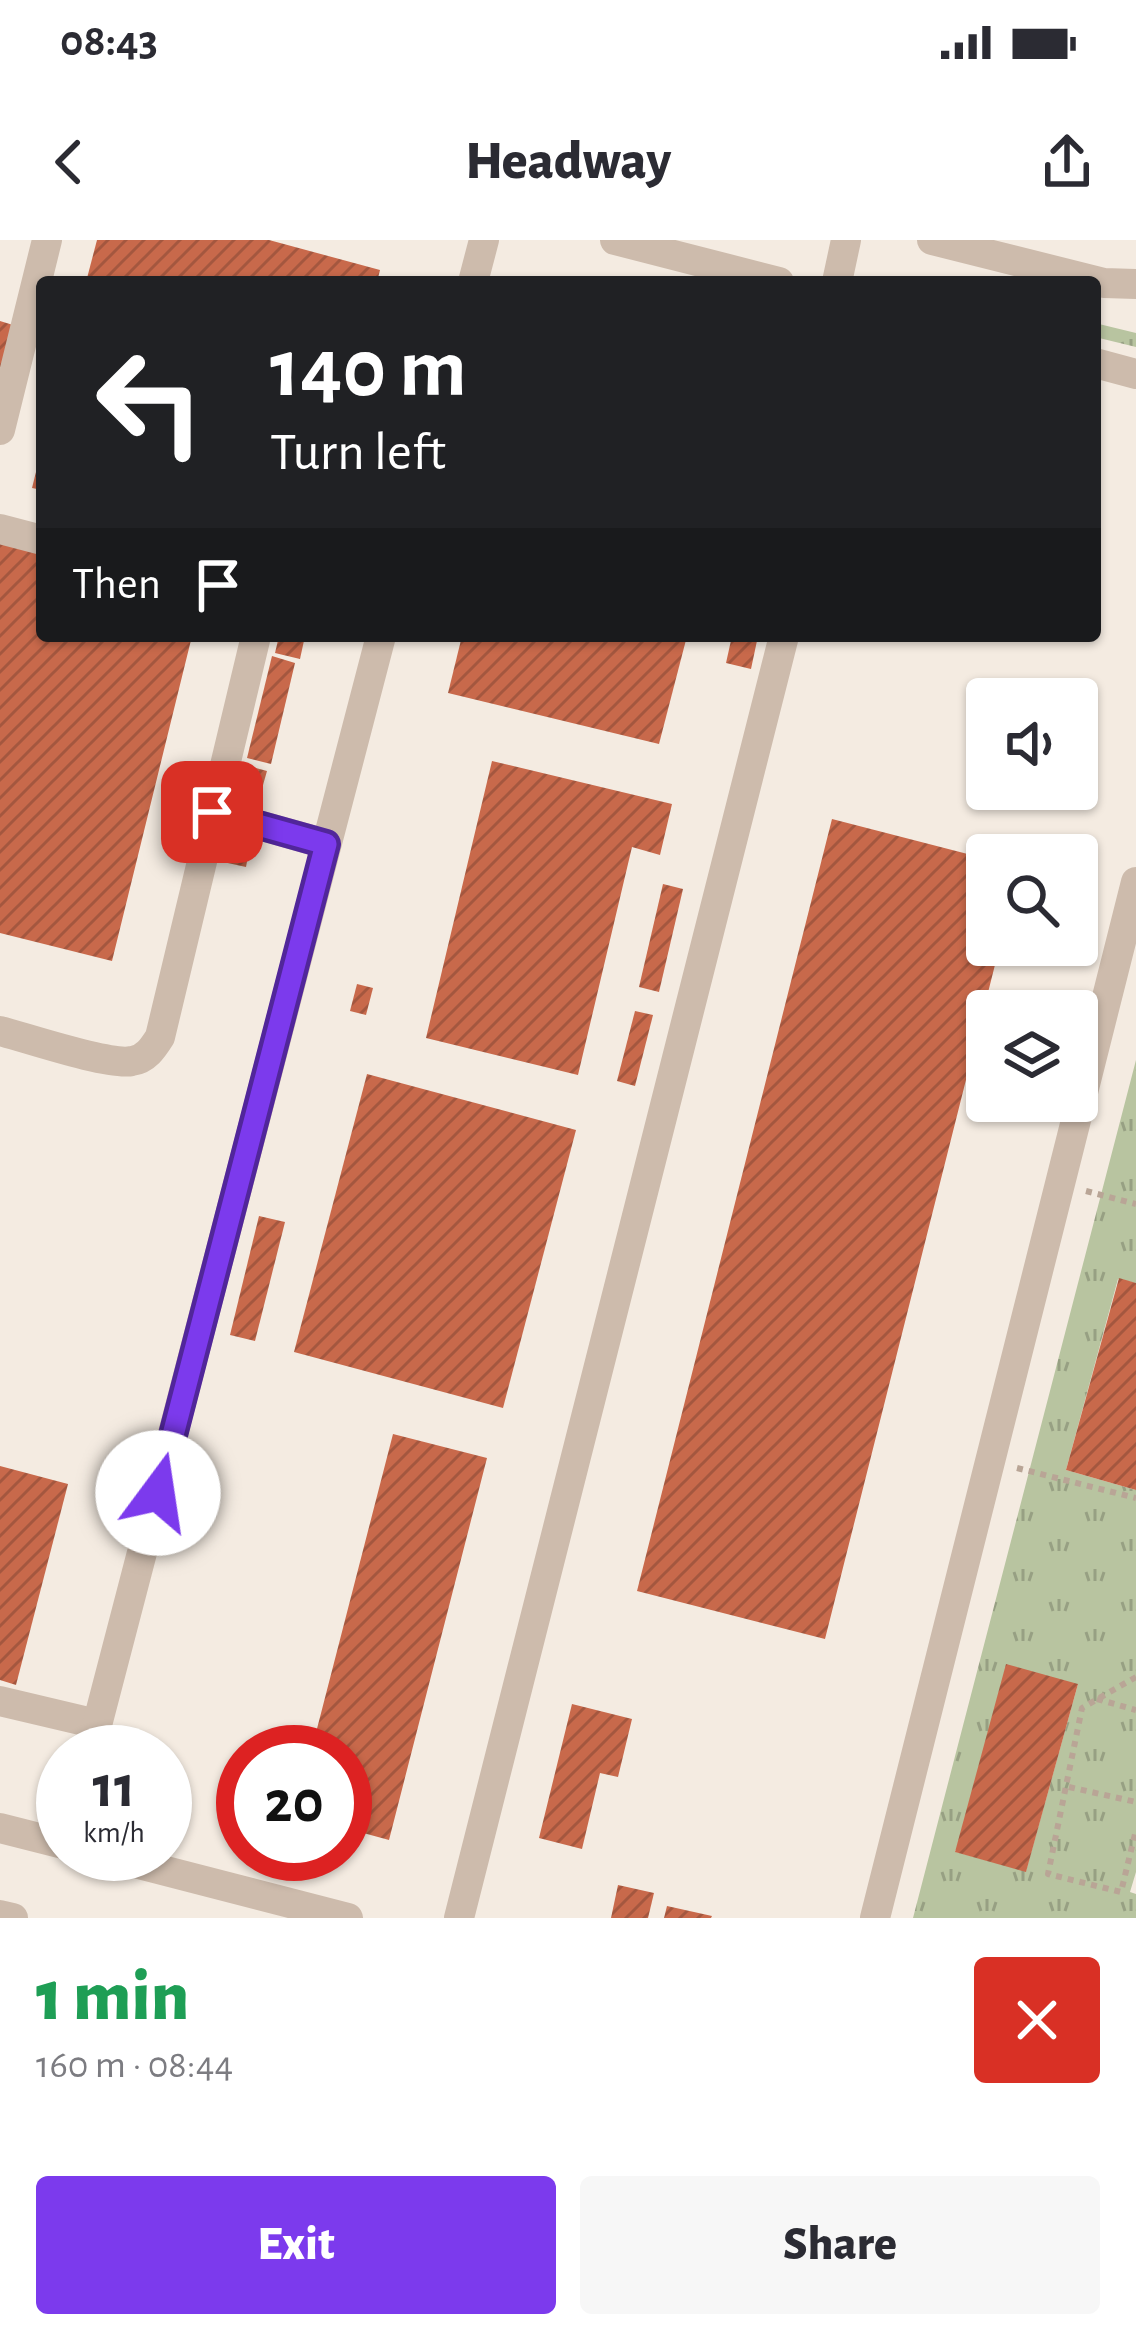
<!DOCTYPE html>
<html lang="en">
<head>
<meta charset="utf-8">
<style>
  :root { --surface:#fff; --page:#f7f7f7; --text:#2b2b33; --muted:#7c7c81; --accent:#7c3aed }
  body { margin:0; font-family:"Alegreya Sans",sans-serif; background:var(--page); color:var(--text); height:100vh; display:flex; flex-direction:column; font-size:45px; white-space:nowrap }
  * { box-sizing:border-box; margin:0 }
  p { font-size:39px; color:var(--muted) }
  .icon { flex:none; width:66px; height:66px; fill:none; stroke:currentColor; stroke-width:2; stroke-linecap:round; stroke-linejoin:round }
  .map { position:relative; height:1678px; overflow:hidden }
  .sheet { display:flex; flex-direction:column; background:var(--surface); flex:1 }
  .sheet>* { flex:none }
  .banner { position:absolute; left:36px; top:36px; width:1065px; height:366px; border-radius:12px; box-shadow:0 3px 9px #0004; background:#202124; color:#fff; overflow:hidden }
  .tools { position:absolute; left:966px; top:438px; display:grid; gap:24px }
  .tools a { display:grid; place-items:center; width:132px; height:132px; border-radius:12px; background:var(--surface); box-shadow:0 3px 9px #0004; font-size:60px }
  .speed { position:absolute; left:36px; top:1485px; display:flex; gap:24px; font-size:60px; font-weight:700; text-align:center }
  .speed>* { display:grid; place-content:center; width:156px; height:156px; border-radius:50%; background:var(--surface); box-shadow:0 3px 9px #0004; line-height:1 }
  .speed small { font-size:30px; font-weight:400 }
  .speed .limit { border:18px solid #d22; background:#fff; color:#111 }
  .pin { position:absolute; display:grid; place-items:center; width:102px; height:102px; color:#fff; margin:-51px; border-radius:24px; box-shadow:0 6px 18px #0006 }
  .me { position:absolute; width:132px; margin:-66px; rotate:14deg; stroke-linejoin:round; filter:drop-shadow(0 0 9px #0008) }
  .turn { display:flex; align-items:center; gap:42px; height:252px; padding:0 36px; font-size:54px }
  .turn .icon { width:156px; height:156px; stroke-width:2.5 }
  .turn b { display:block; font-size:84px; line-height:102px }
  .then { display:flex; align-items:center; height:114px; padding:0 36px; background:#0003; gap:24px; font-size:45px }
  .round { display:grid; place-items:center; flex:none; width:126px; height:126px; border-radius:12px; background:var(--page) }
  .headline { display:flex; align-items:center; justify-content:space-between; height:204px; padding:0 36px }
  h1 { font-size:72px; font-weight:800; line-height:90px; color:#1e9e55 }
  .action { display:flex; gap:24px; margin-top:auto; padding:24px 36px }
  .action a { flex:1; height:138px; border-radius:12px; background:var(--accent); color:#fff; font-size:48px; font-weight:800; line-height:138px; text-align:center }
  .action a+a { background:var(--page); color:var(--text) }
  .status { display:flex; justify-content:space-between; align-items:center; height:84px; padding:0 60px; background:var(--surface); direction:ltr }
  .status svg { height:33px; fill:currentColor }
  header { display:flex; justify-content:space-between; align-items:center; height:156px; padding:0 36px; background:var(--surface); font-size:54px; font-weight:800 }
  .map>svg:first-child { display:block }
</style>
</head>
<body>
<div class="status"><b>08:43</b><svg viewBox="0 0 49 12"><path d="M0 12V9h3v3zM5 12V6h3v6zM10 12V3h3v9zM15 12V0h3v12zM26 1h20v11H26zM47 4h2v5h-2z"/></svg></div>
<header><svg class="icon" aria-label="back" viewBox="0 0 24 24"><path d="M15 5l-7 7 7 7"/></svg>Headway<svg class="icon" aria-label="share" viewBox="0 0 24 24"><path d="M12 15V3M7 8l5-5 5 5M5 13v7h14v-7"/></svg></header>
<div class="map">
<svg width="1136" height="1678" viewBox="0 0 1136 1678">
  <defs>
    <pattern id="grass-tufts" width="24" height="20" patternUnits="userSpaceOnUse" patternTransform="scale(3)"><rect width="24" height="20" fill="#b8c4a0"/><path d="M3 7l-1-3M5 7V3M7 7l1-3M15 17l-1-3M17 17v-4M19 17l1-3" fill="none" stroke="#97a083"/></pattern>
    <pattern id="building-hatch" width="6" height="6" patternUnits="userSpaceOnUse" patternTransform="scale(3)"><rect width="6" height="6" fill="#c8694b"/><path d="M-1 1l2-2M0 6l6-6M5 7l2-2" fill="none" stroke="#a4573f"/></pattern>
  </defs>
  <rect width="100%" height="100%" fill="#f4ebe1"/>
  <g fill="url(#grass-tufts)" fill-rule="evenodd">
    <path d="M1099,84L1136,93V107L1095,97Z"/>
    <path d="M1136,820V1043L1118,1039L1066,1230L1136,1250V1632L1130,1652L1136,1654V1678H913ZM1078,1444L1026,1631L956,1612L955,1611Z"/>
  </g>
  <g fill="url(#building-hatch)">
    <path d="M97,0H269L380,30L377,42H86Z"/>
    <path d="M0,81L13,85L0,132Z"/>
    <path d="M40,216H42V250L32,248Z"/>
    <path d="M0,293L42,303V396H192L112,721L0,693Z"/>
    <path d="M279,396H305L300,419L275,413Z"/>
    <path d="M462,396H687L659,504L448,453Z"/>
    <path d="M732,396H758L751,429L726,423Z"/>
    <path d="M272,416L295,423L271,524L247,518Z"/>
    <path d="M492,521L672,564L660,615L632,607L578,835L426,798Z"/>
    <path d="M245,525L267,531L257,566L235,560Z"/>
    <path d="M832,579L987,619V705H1000L825,1399L637,1351Z"/>
    <path d="M229,596L251,601L246,627L223,622Z"/>
    <path d="M663,644L683,649L659,752L639,747Z"/>
    <path d="M357,744L373,748L366,775L350,771Z"/>
    <path d="M635,771L653,775L635,846L617,841Z"/>
    <path d="M367,834L576,890L503,1168L294,1112Z"/>
    <path d="M259,976L285,982L255,1101L230,1095Z"/>
    <path d="M1119,1038L1136,1043V1250L1066,1230Z"/>
    <path d="M393,1194L487,1218L389,1600L345,1588V1512H311Z"/>
    <path d="M0,1226L68,1244L16,1445L0,1440Z"/>
    <path d="M1006,1424L1078,1444L1026,1632L955,1612Z"/>
    <path d="M572,1464L632,1479L618,1537L600,1533L582,1609L539,1598Z"/>
    <path d="M618,1645L654,1653L648,1678H611Z"/>
    <path d="M667,1666L712,1676L711,1678H664Z"/>
  </g>
  <g fill="none" stroke-linecap="round" stroke-linejoin="round">
    <g stroke="#b9a596" stroke-width="6" stroke-dasharray="6 6" stroke-linecap="butt">
      <path d="M1086,951L1136,964"/>
      <path d="M1017,1228L1136,1258"/>
      <path d="M1136,1437L1082,1468L1048,1634L1121,1652L1136,1590"/>
      <path d="M1097,1459L1136,1470"/>
      <path d="M1069,1547L1136,1562"/>
    </g>
    <g stroke="#cdbbac" stroke-width="30">
      <path d="M615,0L779,42"/>
      <path d="M932,0L1104,43L1136,44"/>
      <path d="M473,42L484,0"/>
      <path d="M837,42L846,0"/>
      <path d="M1095,123L1136,134"/>
      <path d="M0,190L47,0"/>
      <path d="M0,289L42,300"/>
      <path d="M212,572L326,604"/>
      <path d="M0,791C27,798 109,826 132,821C146,819 153,808 160,797L256,396"/>
      <path d="M0,1461L97,1484"/>
      <path d="M90,1512L381,396"/>
      <path d="M0,1588L63,1604"/>
      <path d="M100,1614L348,1678"/>
      <path d="M0,1675L13,1678"/>
      <path d="M459,1678L784,396"/>
      <path d="M875,1678L1136,642"/>
    </g>
  </g>
  <g fill="none" stroke-linecap="round" stroke-linejoin="round">
    <defs>
      <path id="route" d="M158,1253L326,604L212,572"/>
    </defs>
    <use href="#route" stroke="#51269a" stroke-width="30"/>
    <use href="#route" stroke="#7c3aed" stroke-width="21"/>
  </g>
</svg>
<div class="tools">
<a><svg class="icon" aria-label="sound" viewBox="0 0 24 24"><path d="M4 9h4l5-4v14l-5-4H4zM17 9q2 3 0 6"/></svg></a>
<a><svg class="icon" aria-label="search" viewBox="0 0 24 24"><circle cx="10" cy="10" r="6"/><path d="M15 15l6 6"/></svg></a>
<a><svg class="icon" aria-label="layers" viewBox="0 0 24 24"><path d="M12 4l9 5-9 5-9-5zM3 14l9 5 9-5"/></svg></a>
</div>
<div class="speed"><div>11<small>km/h</small></div><div class="limit">20</div></div>
<div class="pin" style="left:212px;top:572px;background:#d93025"><svg class="icon" aria-label="arrive" viewBox="0 0 24 24"><path d="M6 21V4h12l-3 4 3 4H6"/></svg></div>
<svg class="me" style="left:158px;top:1253px" viewBox="-20 -20 40 40"><circle r="19" fill="#fff"/><path d="M0-13L10 11 0 6-10 11z" fill="#7c3aed"/></svg>
<div class="banner">
<div class="turn"><svg class="icon" aria-label="left" viewBox="0 0 24 24"><path d="M17 20v-9H6M10 6l-5 5 5 5"/></svg><div><b>140 m</b>Turn left</div></div>
<div class="then">Then<svg class="icon" aria-label="arrive" viewBox="0 0 24 24"><path d="M6 21V4h12l-3 4 3 4H6"/></svg></div>
</div>
</div>
<section class="sheet">
<div class="headline"><div><h1>1 min</h1><p>160 m · 08:44</p></div><a class="round" style="background:#d93025;color:#fff"><svg class="icon" aria-label="close" viewBox="0 0 24 24"><path d="M6 6l12 12M18 6L6 18"/></svg></a></div>
<div class="action"><a>Exit</a><a>Share</a></div>
</section>
</body>
</html>
